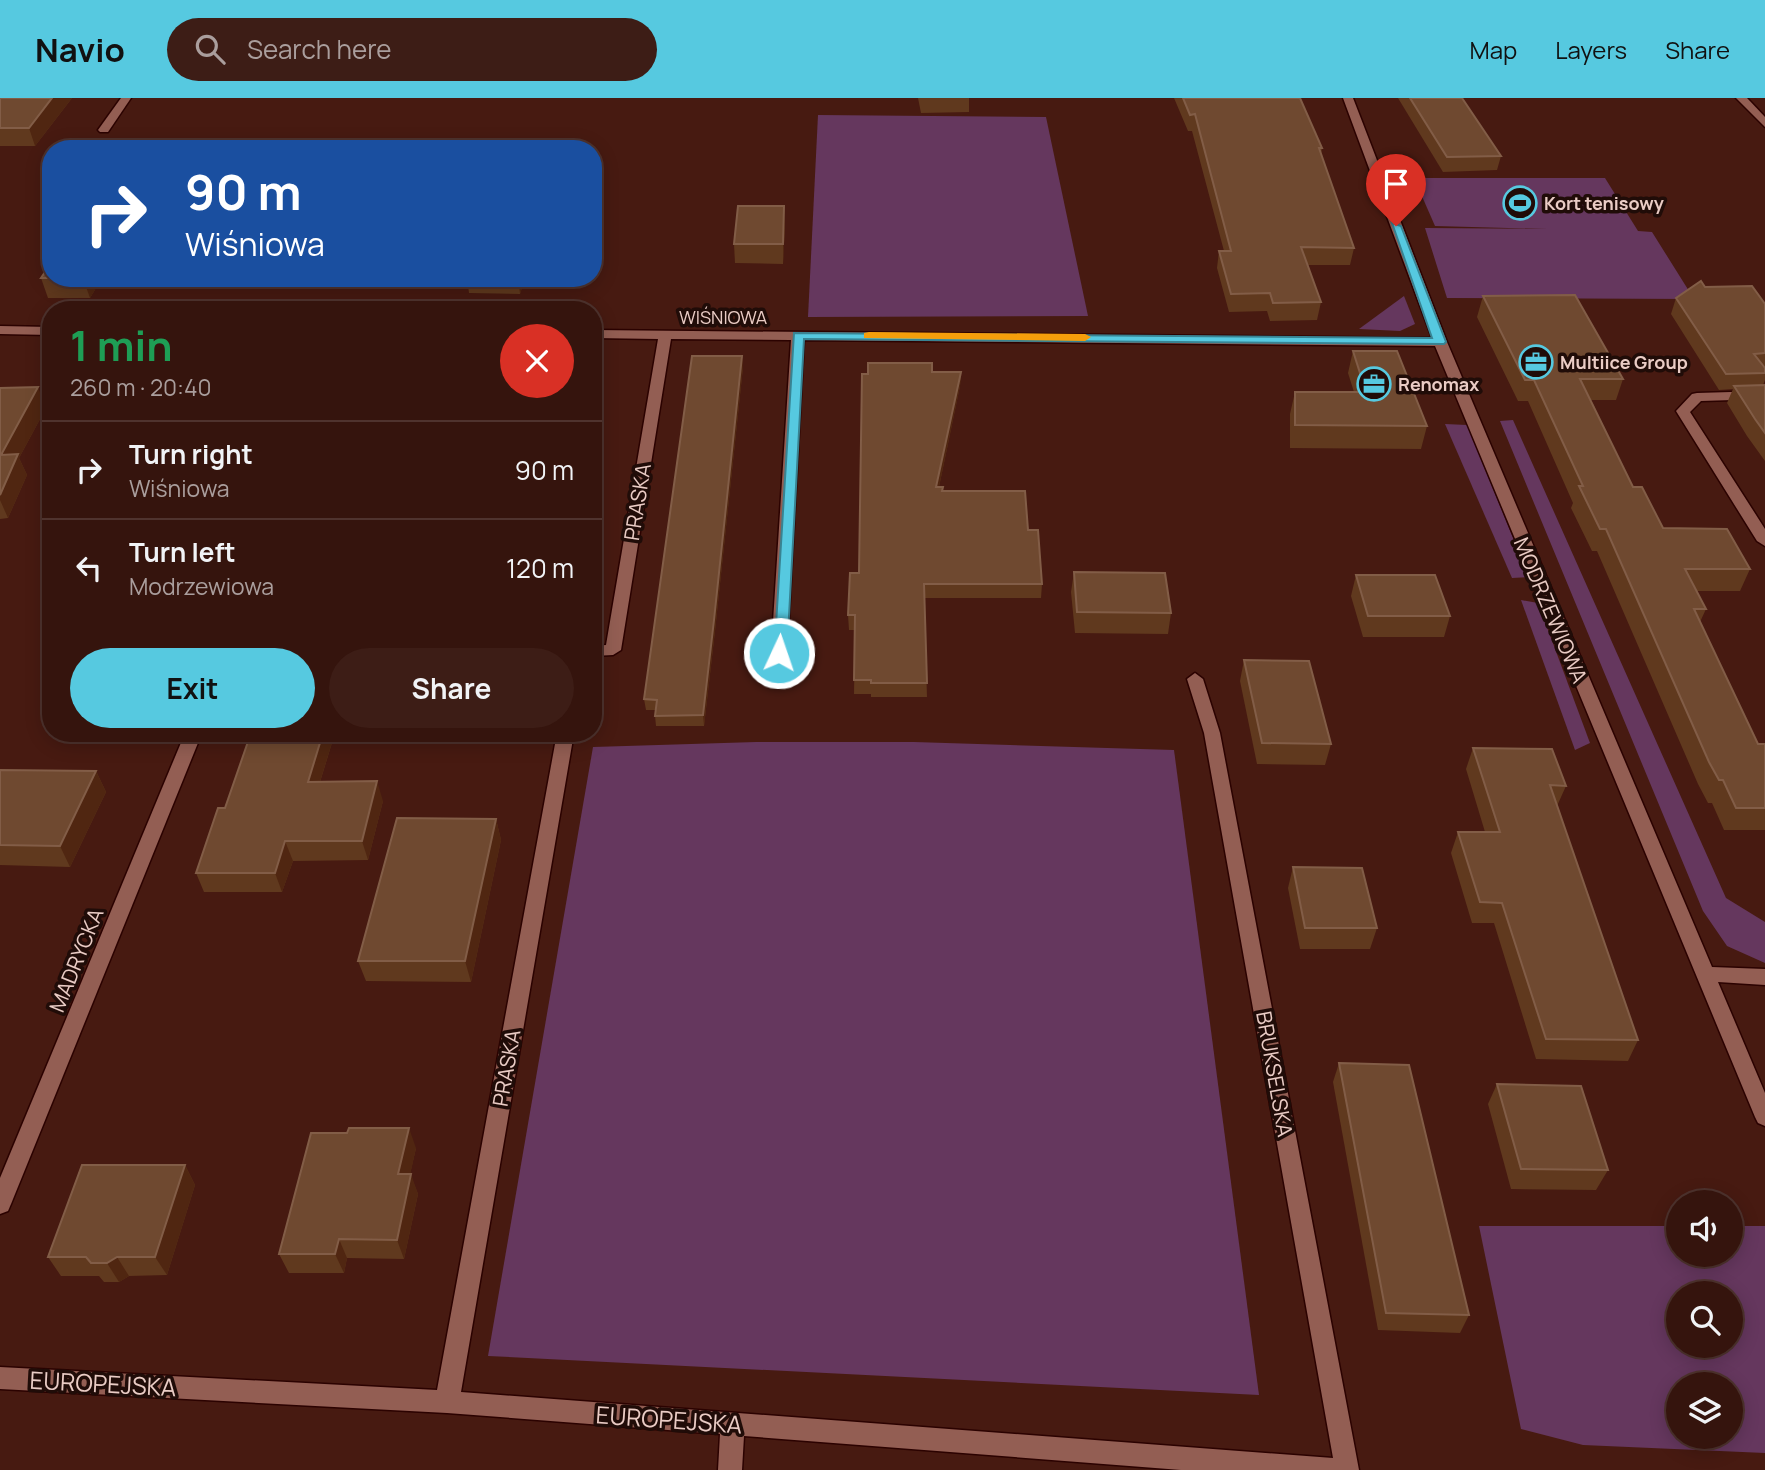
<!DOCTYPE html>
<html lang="en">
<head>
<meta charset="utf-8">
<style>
  :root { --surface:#35140d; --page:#3d1d16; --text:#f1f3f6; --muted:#aa9e9d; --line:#4f332e; --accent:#56c9e0 }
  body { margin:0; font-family:Manrope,sans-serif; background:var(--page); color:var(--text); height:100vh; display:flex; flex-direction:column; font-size:26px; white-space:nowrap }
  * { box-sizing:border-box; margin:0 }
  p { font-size:23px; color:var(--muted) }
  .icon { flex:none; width:38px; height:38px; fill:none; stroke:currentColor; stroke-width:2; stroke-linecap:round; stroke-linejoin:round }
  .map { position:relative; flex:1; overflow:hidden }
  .panel { position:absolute; left:42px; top:203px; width:560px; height:441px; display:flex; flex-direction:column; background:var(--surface); border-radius:28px; box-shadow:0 4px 18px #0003,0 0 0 2px var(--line) }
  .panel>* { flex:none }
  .top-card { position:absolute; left:42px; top:42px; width:560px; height:147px; border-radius:28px; box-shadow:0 4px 18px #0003,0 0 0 2px var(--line); background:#1a4fa0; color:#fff; overflow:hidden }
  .fabs { position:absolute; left:1666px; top:1092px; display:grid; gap:14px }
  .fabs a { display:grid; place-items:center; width:77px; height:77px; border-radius:50%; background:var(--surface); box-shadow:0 4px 18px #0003,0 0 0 2px var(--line); font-size:35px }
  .pin { position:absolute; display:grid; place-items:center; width:60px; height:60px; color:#fff; margin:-72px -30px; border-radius:50% 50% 50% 0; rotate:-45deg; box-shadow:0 0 7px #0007 }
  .pin .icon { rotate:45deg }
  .me { position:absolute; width:77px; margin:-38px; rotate:3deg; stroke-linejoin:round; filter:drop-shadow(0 0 5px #0008) }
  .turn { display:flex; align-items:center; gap:24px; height:147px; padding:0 28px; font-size:32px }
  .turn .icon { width:91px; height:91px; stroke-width:2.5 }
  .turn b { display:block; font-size:49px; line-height:60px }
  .round { display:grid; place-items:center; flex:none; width:74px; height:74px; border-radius:37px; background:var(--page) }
  .headline { display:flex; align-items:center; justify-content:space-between; height:119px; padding:0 28px }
  h1 { font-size:42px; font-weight:700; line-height:52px; color:#1e9e55 }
  .primary-button { display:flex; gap:14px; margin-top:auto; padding:14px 28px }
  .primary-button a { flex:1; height:80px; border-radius:42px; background:var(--accent); color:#111; font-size:28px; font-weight:700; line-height:80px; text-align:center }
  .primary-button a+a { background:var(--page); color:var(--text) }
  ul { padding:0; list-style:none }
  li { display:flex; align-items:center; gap:21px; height:98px; padding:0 28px; border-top:2px solid var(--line) }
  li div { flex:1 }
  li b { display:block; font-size:26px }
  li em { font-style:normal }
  header { display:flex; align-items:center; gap:42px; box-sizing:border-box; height:98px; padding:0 35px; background:var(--accent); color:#111 }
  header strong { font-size:33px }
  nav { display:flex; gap:38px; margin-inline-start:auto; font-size:24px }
  .search { width:490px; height:63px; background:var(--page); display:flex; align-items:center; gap:18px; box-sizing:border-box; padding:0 24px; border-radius:38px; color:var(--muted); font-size:26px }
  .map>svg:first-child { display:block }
</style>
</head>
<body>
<header>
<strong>Navio</strong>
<div class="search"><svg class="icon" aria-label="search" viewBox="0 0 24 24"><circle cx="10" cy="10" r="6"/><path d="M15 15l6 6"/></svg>Search here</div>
<nav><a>Map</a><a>Layers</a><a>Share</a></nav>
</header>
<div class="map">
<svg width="1765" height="1372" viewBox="0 0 1765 1372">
  <rect width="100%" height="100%" fill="#471a11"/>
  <g fill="#65375e" fill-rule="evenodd">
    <path d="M818,17L1046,19L1088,218L808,219Z"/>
    <path d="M1414,80H1605L1638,133L1652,134L1694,201L1447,200L1425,130L1548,131L1435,128Z"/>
    <path d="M1404,198L1415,226L1400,233L1359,231Z"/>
    <path d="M1513,322L1726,800L1765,824V865L1727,848L1703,813L1500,323Z"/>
    <path d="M1445,326L1467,327L1529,479L1512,480Z"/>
    <path d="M1521,502L1538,505L1590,645L1575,652Z"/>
    <path d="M756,644H914L1174,652L1259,1297L488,1258L593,649Z"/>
    <path d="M1479,1128H1678V1157H1731V1128H1765V1355L1583,1347L1521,1331ZM1678,1195H1731V1248H1678ZM1678,1286H1731V1339H1678Z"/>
  </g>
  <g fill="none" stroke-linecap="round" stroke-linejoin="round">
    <defs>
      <path id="service" d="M121,0H131L108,34H100L98,32Z"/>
      <g id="minor">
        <path d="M1343,0H1353L1447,244L1712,869L1765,871V887L1718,884L1765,995V1028L1758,1025L1755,1019L1435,248L804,242L787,555L779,560L771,555L791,242L671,241L621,552L613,557L593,558V548L606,547L658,241L593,240V232L1432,240Z"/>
        <path d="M1736,0H1747L1765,19V29Z"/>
        <path d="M0,228L51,229V237L0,236Z"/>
        <path d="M1765,293V301L1701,303L1690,314L1765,431V448L1757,443L1676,313L1692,296L1697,295Z"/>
        <path d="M1195,575L1203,581L1220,635L1359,1372H1181L744,1338L742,1372H718L720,1336L447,1315L0,1291V1269L437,1292L557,635H574L461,1294L1333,1360L1204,635L1187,581Z"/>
        <path d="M185,635H202L11,1106L8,1113L0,1116V1080Z"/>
      </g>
    </defs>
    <use href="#service" stroke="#2b0200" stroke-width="3"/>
    <use href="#minor" stroke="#2b0200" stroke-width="3"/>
    <use href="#service" fill="#935e53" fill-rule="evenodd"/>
    <use href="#minor" fill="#935e53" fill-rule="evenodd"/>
  </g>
  <g fill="#60391e">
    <path d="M0,0H72L35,48H0Z"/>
    <path d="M918,0H969V14L921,15Z"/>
    <path d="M1174,0H1300L1322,50L1321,57L1354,150L1350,167H1308L1321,204L1317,222L1270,223L1267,213L1229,214L1217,170L1219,153H1224L1192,33H1188Z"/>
    <path d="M1398,0H1462L1501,58L1497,72L1443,74Z"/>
    <path d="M785,127L783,166L735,165L734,146Z"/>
    <path d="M41,180H102L90,200H48Z"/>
    <path d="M467,180H525L520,196L469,195Z"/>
    <path d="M1705,189L1765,206V282L1763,287H1765V363L1747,338L1727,305L1733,291L1719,292L1671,216L1676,200Z"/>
    <path d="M1483,198L1623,281L1616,302H1591L1633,389L1663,430L1750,471L1740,493H1696L1706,511L1700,524L1758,646H1765V732H1724L1712,705H1708L1698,686L1597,453H1592L1571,410L1573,405L1528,303H1518L1477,219Z"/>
    <path d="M1353,253L1427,328L1421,351L1290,350V316L1295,294H1354L1348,275Z"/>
    <path d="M743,269L715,533L704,628H656L655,618L656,612H646L644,601Z"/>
    <path d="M932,274H961L960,288L939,389L943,393L1028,432L1042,486L1041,500H924L927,599H871V596H854L855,532H849L848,517L859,475Z"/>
    <path d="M0,290L46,310L19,360L27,377L8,420L0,421Z"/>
    <path d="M1074,474L1171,515L1168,536L1075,535L1071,494Z"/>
    <path d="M1356,477L1450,518L1444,539H1363L1351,498Z"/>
    <path d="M1244,562L1331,646L1325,667L1257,666L1240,583Z"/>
    <path d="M335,635L320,684L383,703L368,762L293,763L282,794H204L196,775L225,710Z"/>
    <path d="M1473,650L1566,688L1557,708L1638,942L1628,963L1536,961L1494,825H1472L1451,755L1458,734H1485L1466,671Z"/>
    <path d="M0,672L96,673L106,694L70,769L0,767Z"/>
    <path d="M496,721L501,742L471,884L366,883L358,863Z"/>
    <path d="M1293,769L1377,830L1370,851H1300L1288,790Z"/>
    <path d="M1339,965L1469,1217L1460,1235L1378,1232L1333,984Z"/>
    <path d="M1497,986L1608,1072L1596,1092L1511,1091L1488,1006Z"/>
    <path d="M416,1050L410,1076L418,1096L404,1161L347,1160L344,1175H289L279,1156Z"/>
    <path d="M185,1067L195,1087L167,1177L129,1178L119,1184H104L99,1178H61L48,1159Z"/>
  </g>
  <g fill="#502611">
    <path d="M52,0H72L35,48L29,30Z"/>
    <path d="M784,108L785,127L783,166V146Z"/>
    <path d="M83,180H102L90,200Z"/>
    <path d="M518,180H525L520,196Z"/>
    <path d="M742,258L743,269L715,533L704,628L703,617Z"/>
    <path d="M961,274L960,288L936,403V389Z"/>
    <path d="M38,289L46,310L19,360L27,377L8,420L0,402L1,357Z"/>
    <path d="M323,635H335L314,703L308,684Z"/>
    <path d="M96,673L106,694L70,769L60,748Z"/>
    <path d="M377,683L383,703L368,762L362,743Z"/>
    <path d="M496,721L501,742L471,884L465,863Z"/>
    <path d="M285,743L293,763L282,794L275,775Z"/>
    <path d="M409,1030L416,1050L406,1096L398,1076Z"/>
    <path d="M185,1067L195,1087L167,1177L155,1159Z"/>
    <path d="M411,1076L418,1096L404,1161L397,1142Z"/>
    <path d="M339,1141L347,1160L344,1175L335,1156Z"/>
    <path d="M117,1159L129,1178L119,1184L107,1165Z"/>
  </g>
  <g fill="#6f4930" stroke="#825d47" stroke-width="2">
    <path d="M0,0H52L29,30H0Z"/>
    <path d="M1183,0H1300L1322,50H1319L1354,150L1301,149L1321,204L1273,205L1270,195L1231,196L1219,153H1231L1195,16L1190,17Z"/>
    <path d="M1410,0H1462L1501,58L1447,59Z"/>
    <path d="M738,108H784L783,146H734Z"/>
    <path d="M51,165V180H41Z"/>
    <path d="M1701,183L1705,189L1752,188L1765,206V255L1754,256L1765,270V275L1726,276L1676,200Z"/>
    <path d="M1575,197L1623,281H1580L1633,389H1642L1663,430L1727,431L1750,471H1685L1706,511H1694L1758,646H1765V710H1736L1723,682H1719L1709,664L1606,431H1600L1579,388H1583L1534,282H1525L1483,198Z"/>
    <path d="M1353,253H1397L1427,328L1295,327V294H1366Z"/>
    <path d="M692,258H742L714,522L703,617L655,618L657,602L644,601Z"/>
    <path d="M868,265H932V274H961L936,389H943L942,393H1025L1028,432H1038L1042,486H924L927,585H871V582H854L855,517H848L850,475H859L862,276H868Z"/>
    <path d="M1765,287V335L1755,321L1734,288Z"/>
    <path d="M38,289L1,357L18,356L0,397V290Z"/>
    <path d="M1074,474L1165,475L1171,515L1077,514Z"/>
    <path d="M1356,477H1435L1450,518H1368Z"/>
    <path d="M1244,562L1309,563L1331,646L1262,645Z"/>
    <path d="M251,635H323L308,684L377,683L362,743H285L275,775H196L218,710H225Z"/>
    <path d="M1473,650L1552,651L1566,688L1550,687L1638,942L1546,941L1502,805L1480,804L1458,734H1500Z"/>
    <path d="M0,672L96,673L60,748L0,747Z"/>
    <path d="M397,720L496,721L465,863H358Z"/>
    <path d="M1293,769L1362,770L1377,830H1305Z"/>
    <path d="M1339,965L1409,967L1469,1217L1386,1215Z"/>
    <path d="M1497,986L1581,988L1608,1072L1521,1071Z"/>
    <path d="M349,1030H409L398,1076H411L397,1142L339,1141L335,1156H279L311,1035H347Z"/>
    <path d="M82,1067H185L155,1159H117L107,1165H91L86,1159H48Z"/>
  </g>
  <path fill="#56c9e0" stroke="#388392" stroke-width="2" d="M1392,125L1401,128L1446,244L1444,246L804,241L787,555L779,560L774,559L794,235L1432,240Z"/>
  <path fill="#f59e0b" d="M869,234L1085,236L1091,239L1085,243L864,240V235Z"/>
  <defs>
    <symbol id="stadium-ring" viewBox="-11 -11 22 22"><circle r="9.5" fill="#200c08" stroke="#56c9e0" stroke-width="1.5"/><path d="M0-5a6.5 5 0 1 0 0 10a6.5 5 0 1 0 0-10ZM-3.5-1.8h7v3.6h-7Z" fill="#56c9e0"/></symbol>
    <symbol id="office-ring" viewBox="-11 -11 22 22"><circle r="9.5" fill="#200c08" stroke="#56c9e0" stroke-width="1.5"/><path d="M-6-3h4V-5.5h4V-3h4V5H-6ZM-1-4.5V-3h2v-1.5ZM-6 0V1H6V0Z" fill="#56c9e0"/></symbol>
  </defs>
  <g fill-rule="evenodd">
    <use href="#stadium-ring" x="1501" y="86" width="38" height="38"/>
    <use href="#office-ring" x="1517" y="245" width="38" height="38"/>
    <use href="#office-ring" x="1355" y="267" width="38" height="38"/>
  </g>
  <g text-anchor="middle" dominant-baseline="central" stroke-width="7" stroke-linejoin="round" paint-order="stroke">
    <g font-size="18" font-weight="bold" fill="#eaccc5" stroke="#200c08" text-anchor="start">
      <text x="1544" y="105">Kort tenisowy</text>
      <text x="1560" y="264">Multiice Group</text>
      <text x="1398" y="286">Renomax</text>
    </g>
    <g font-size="18" fill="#eaccc5" stroke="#200c08">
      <text x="723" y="219">WIŚNIOWA</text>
    </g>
    <g font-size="21" fill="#eaccc5" stroke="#200c08">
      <text transform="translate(637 404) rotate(-81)">PRASKA</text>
      <text transform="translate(1551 512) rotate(67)">MODRZEWIOWA</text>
      <text transform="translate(76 862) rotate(-68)">MADRYCKA</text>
      <text transform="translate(506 970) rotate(-80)">PRASKA</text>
      <text transform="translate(1275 976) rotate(80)">BRUKSELSKA</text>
    </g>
    <g font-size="24" fill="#eaccc5" stroke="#200c08">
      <text transform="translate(103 1285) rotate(3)">EUROPEJSKA</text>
      <text transform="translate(669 1321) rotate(4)">EUROPEJSKA</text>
    </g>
  </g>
</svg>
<div class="fabs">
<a><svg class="icon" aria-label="sound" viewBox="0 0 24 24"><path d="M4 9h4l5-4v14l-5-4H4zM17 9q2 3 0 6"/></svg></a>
<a><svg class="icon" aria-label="search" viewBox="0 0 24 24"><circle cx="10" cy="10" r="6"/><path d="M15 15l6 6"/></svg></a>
<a><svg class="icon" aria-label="layers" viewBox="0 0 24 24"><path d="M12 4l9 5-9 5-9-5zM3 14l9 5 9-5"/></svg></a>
</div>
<div class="pin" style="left:1396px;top:128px;background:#d93025"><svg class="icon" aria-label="arrive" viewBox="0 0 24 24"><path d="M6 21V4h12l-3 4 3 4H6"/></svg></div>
<svg class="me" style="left:779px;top:555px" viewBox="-20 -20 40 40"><circle r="17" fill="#56c9e0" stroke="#fff" stroke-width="3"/><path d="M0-11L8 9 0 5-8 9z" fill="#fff"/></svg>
<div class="top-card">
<div class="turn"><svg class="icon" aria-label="right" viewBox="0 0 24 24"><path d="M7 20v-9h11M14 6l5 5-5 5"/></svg><div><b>90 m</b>Wiśniowa</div></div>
</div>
<section class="panel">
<div class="headline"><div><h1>1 min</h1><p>260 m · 20:40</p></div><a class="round" style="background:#d93025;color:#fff"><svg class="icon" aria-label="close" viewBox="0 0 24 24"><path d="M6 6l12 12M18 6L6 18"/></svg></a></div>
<ul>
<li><svg class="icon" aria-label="right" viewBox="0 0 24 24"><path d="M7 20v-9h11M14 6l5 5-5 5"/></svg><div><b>Turn right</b><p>Wiśniowa</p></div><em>90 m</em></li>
<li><svg class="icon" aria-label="left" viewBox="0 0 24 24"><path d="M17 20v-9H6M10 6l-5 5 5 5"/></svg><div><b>Turn left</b><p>Modrzewiowa</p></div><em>120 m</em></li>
</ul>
<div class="primary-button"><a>Exit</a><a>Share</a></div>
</section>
</div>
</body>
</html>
